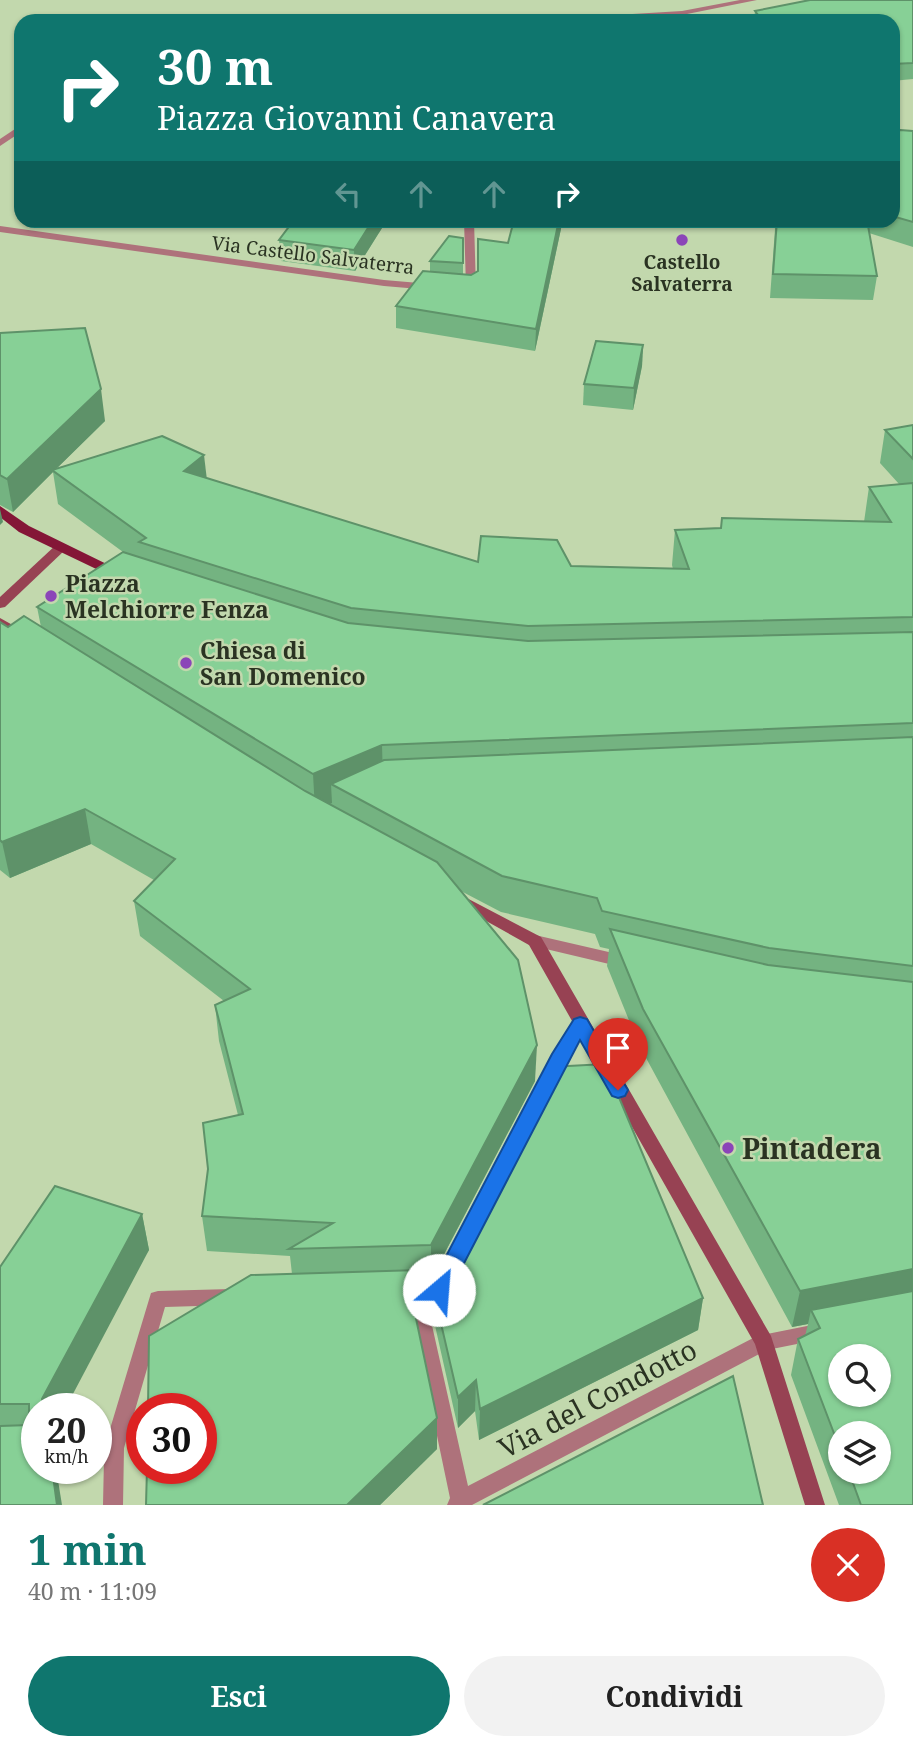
<!DOCTYPE html>
<html lang="it">
<head>
<meta charset="utf-8">
<style>
  :root { --surface:#fff; --page:#f2f2f2; --text:#222; --muted:#767676; --accent:#0f766e }
  body { margin:0; font-family:"Noto Serif",serif; background:var(--page); color:var(--text); height:100vh; display:flex; flex-direction:column; font-size:26px; white-space:nowrap }
  * { box-sizing:border-box; margin:0 }
  p { font-size:23px; color:var(--muted) }
  .icon { flex:none; width:38px; height:38px; fill:none; stroke:currentColor; stroke-width:2; stroke-linecap:round; stroke-linejoin:round }
  .map { position:relative; height:1505px; overflow:hidden }
  .details { display:flex; flex-direction:column; background:var(--surface); flex:1 }
  .details>* { flex:none }
  .top-card { position:absolute; left:14px; top:14px; width:886px; height:214px; border-radius:21px; box-shadow:0 2px 5px #0004; background:#0f766e; color:#fff; overflow:hidden }
  .tools { position:absolute; left:828px; top:1344px; display:grid; gap:14px }
  .tools a { display:grid; place-items:center; width:63px; height:63px; border-radius:50%; background:var(--surface); box-shadow:0 2px 5px #0004; font-size:35px }
  .speed { position:absolute; left:21px; top:1393px; display:flex; gap:14px; font-size:35px; font-weight:700; text-align:center }
  .speed>* { display:grid; place-content:center; width:91px; height:91px; border-radius:50%; background:var(--surface); box-shadow:0 2px 5px #0004; line-height:1 }
  .speed small { font-size:18px; font-weight:400 }
  .speed .limit { border:10px solid #d22; background:#fff; color:#111 }
  .pin { position:absolute; display:grid; place-items:center; width:60px; height:60px; color:#fff; margin:-72px -30px; border-radius:50% 50% 50% 0; rotate:-45deg; box-shadow:0 0 7px #0007 }
  .pin .icon { rotate:45deg }
  .me { position:absolute; width:77px; margin:-38px; rotate:27deg; stroke-linejoin:round; filter:drop-shadow(0 0 5px #0008) }
  .turn { display:flex; align-items:center; gap:24px; height:147px; padding:0 28px; font-size:32px }
  .turn .icon { width:91px; height:91px; stroke-width:2.5 }
  .turn b { display:block; font-size:49px; line-height:60px }
  .lanes { display:flex; align-items:center; height:66px; padding:0 28px; background:#0003; justify-content:center; gap:35px; direction:ltr }
  .lanes .off { opacity:.35 }
  .round { display:grid; place-items:center; flex:none; width:74px; height:74px; border-radius:37px; background:var(--page) }
  .headline { display:flex; align-items:center; justify-content:space-between; height:119px; padding:0 28px }
  h1 { font-size:42px; font-weight:700; line-height:52px; color:var(--accent) }
  .button { display:flex; gap:14px; margin-top:auto; padding:14px 28px }
  .button a { flex:1; height:80px; border-radius:42px; background:var(--accent); color:#fff; font-size:28px; font-weight:700; line-height:80px; text-align:center }
  .button a+a { background:var(--page); color:var(--text) }
  .map>svg:first-child { display:block }
</style>
</head>
<body>
<div class="map">
<svg width="913" height="1505" viewBox="0 0 913 1505">
  <rect width="100%" height="100%" fill="#c2d8ad"/>
  <g fill="none" stroke-linecap="round" stroke-linejoin="round">
    <g fill="#ae727b" fill-rule="evenodd">
      <path d="M740,0H757L682,15L589,21H546L550,19L682,11Z"/>
      <path d="M21,125V132L0,146V139Z"/>
      <path d="M464,220H474L476,290L471,293L463,289L466,287Z"/>
      <path d="M0,226L384,280L431,284L436,287L431,290L384,286L0,232Z"/>
      <path d="M535,935L626,956L632,958L634,962L632,966L626,968L529,945L527,941L529,937Z"/>
      <path d="M580,1018L586,1020L588,1024L553,1087L547,1089L541,1087L539,1082L541,1077L574,1020Z"/>
      <path d="M442,1276L449,1278L451,1284L431,1321L468,1486L757,1336L822,1323L829,1325L831,1331L829,1337L822,1339L767,1350L472,1505H447L450,1498L413,1321L435,1278Z"/>
      <path d="M231,1289L238,1291L240,1297L238,1303L231,1305L165,1307L124,1448L123,1505H103L104,1458H96V1440L107,1439L151,1293L158,1291Z"/>
    </g>
    <g fill="#974253" fill-rule="evenodd">
      <path d="M61,543L67,547L65,550L5,607L0,608V597L57,544Z"/>
      <path d="M0,618L27,633L29,636L27,639H17L0,628Z"/>
      <path d="M459,894L541,937L771,1336L825,1505H805L755,1344L529,945L454,903L451,899L454,895Z"/>
    </g>
    <path fill="#841637" fill-rule="evenodd" d="M0,506L29,526L129,575L127,578H115L19,532L0,517Z"/>
  </g>
  <g fill="#74b381" fill-rule="evenodd">
    <path d="M913,0V79L892,81V21H754L755,11Z"/>
    <path d="M913,131V247L869,233L877,276L873,300L770,298L775,229L774,220H892V135Z"/>
    <path d="M294,220H387L355,271L281,261L279,240Z"/>
    <path d="M562,224L535,351L396,328V306L430,272V261L463,238V274L471,275L478,271L508,243Z"/>
    <path d="M0,333L105,421L56,469L207,478L478,562L571,566L673,569L672,565L675,530L864,522L869,487L899,484L880,463L885,430L913,425V1505H839L791,1375L798,1339L805,1336L808,1324L792,1327L639,1045L607,966L609,949L600,947L595,934L501,912L459,890L535,1081L431,1279L419,1280L420,1302L414,1313L437,1418V1449L380,1505H146L292,1274L290,1256L207,1251L202,1216L238,1115L219,1041L215,1005L224,1001L140,936L134,901L154,880L91,844L10,878L0,870V622L8,627H41L37,607L123,552L58,504L53,472L13,512L0,505ZM840,1433L878,1472H840Z"/>
    <path d="M643,345L642,366L633,410L583,405L584,384Z"/>
    <path d="M142,1214L149,1250L37,1409L0,1505V1267Z"/>
    <path d="M433,1289L703,1298L698,1330L479,1440L475,1411L458,1428L434,1321Z"/>
  </g>
  <g fill="#5e9269">
    <path d="M373,220H387L355,271L354,250Z"/>
    <path d="M559,220H562V224L535,351L536,329Z"/>
    <path d="M643,345L642,366L633,410L634,388Z"/>
    <path d="M101,389L105,421L54,471L52,470L53,472L13,512L7,479Z"/>
    <path d="M204,455L208,489L184,471Z"/>
    <path d="M0,509L3,522L0,525Z"/>
    <path d="M382,745L383,780L331,784L332,803L315,810L313,774Z"/>
    <path d="M85,809L91,844L10,878L2,842Z"/>
    <path d="M537,1045L535,1081L431,1279V1245Z"/>
    <path d="M142,1214L149,1250L65,1409H44L42,1399Z"/>
    <path d="M913,1269V1302L811,1310L808,1324L792,1327L800,1291Z"/>
    <path d="M419,1270L420,1302L410,1322V1290Z"/>
    <path d="M703,1298L698,1330L479,1440L480,1409Z"/>
    <path d="M476,1380L475,1411L458,1428V1397Z"/>
    <path d="M437,1418V1449L380,1505H347Z"/>
    <path d="M52,1468H56L62,1505H57Z"/>
  </g>
  <g fill="#87d096" stroke="#5e9269" stroke-width="2" fill-rule="evenodd">
    <path d="M810,0H913V63L892,64V21H763L755,11Z"/>
    <path d="M900,130L913,131V222L892,216V135Z"/>
    <path d="M294,220H373L354,250L279,240Z"/>
    <path d="M514,220H559L536,329L396,306L423,271L471,275L478,271V239L508,243Z"/>
    <path d="M777,220H867L877,276L773,274Z"/>
    <path d="M449,236L463,238V263L430,261Z"/>
    <path d="M85,328L101,389L7,479L0,475V333Z"/>
    <path d="M596,341L643,345L634,388L584,384Z"/>
    <path d="M913,425V459L885,430Z"/>
    <path d="M162,436L204,455L184,471L478,562L481,536L557,540L571,566L689,569L675,530L721,528L722,518L891,522L869,487L913,483V617L528,626L351,608L139,542L146,538L52,470Z"/>
    <path d="M123,552L348,623L528,641L913,632V723L382,745L313,774L37,607Z"/>
    <path d="M24,616L305,791L437,862L518,960L537,1045L431,1245L289,1249L333,1223L202,1216L208,1169L203,1123L243,1114L215,1005L250,989L134,901L175,859L85,809L2,842L0,840V622L8,627Z"/>
    <path d="M913,737V966L769,948L602,911L597,898L502,876L331,784L384,760Z"/>
    <path d="M610,929L768,965L913,982V1269L800,1291L643,1009Z"/>
    <path d="M605,1064L703,1298L480,1409L476,1380L458,1397L433,1289L550,1067Z"/>
    <path d="M55,1186L142,1214L42,1399L44,1409H37V1468H52L57,1505H0V1426L29,1425V1404H0V1267Z"/>
    <path d="M419,1270L410,1290L437,1418L347,1505H146L147,1468H201V1409H148L149,1336L251,1275Z"/>
    <path d="M913,1291V1505H861L849,1472H878V1433H840V1449L798,1339L820,1328L811,1310ZM840,1356H878V1395H840Z"/>
    <path d="M733,1376L763,1505H483Z"/>
  </g>
  <path fill="#1a73e8" stroke="#114b97" stroke-width="2" d="M580,1017L587,1019L625,1085L628,1090L625,1096L618,1098L612,1096L580,1040L447,1296L439,1299L432,1296L429,1290L432,1283L552,1054L574,1019Z"/>
  <g fill="#8b45b8" stroke="#c2d8ad" stroke-width="2.5">
    <circle cx="682" cy="240" r="7"/>
    <circle cx="51" cy="596" r="7"/>
    <circle cx="186" cy="663" r="7"/>
    <circle cx="728" cy="1148" r="7"/>
  </g>
  <g text-anchor="middle" dominant-baseline="central" stroke-width="5" stroke-linejoin="round" paint-order="stroke">
    <g font-size="19" fill="#2a3322" stroke="#c2d8ad">
      <text transform="translate(313 255) rotate(7)">Via Castello Salvaterra</text>
    </g>
    <g font-size="19" font-weight="bold" fill="#2a3322" stroke="#c2d8ad">
      <text x="682" y="262">Castello<tspan x="682" dy="22">Salvaterra</tspan></text>
    </g>
    <g font-size="23" font-weight="bold" fill="#2a3322" stroke="#c2d8ad" text-anchor="start">
      <text x="65" y="583">Piazza<tspan x="65" dy="26">Melchiorre Fenza</tspan></text>
      <text x="200" y="650">Chiesa di<tspan x="200" dy="26">San Domenico</tspan></text>
    </g>
    <g font-size="28" font-weight="bold" fill="#2a3322" stroke="#c2d8ad" text-anchor="start">
      <text x="742" y="1148">Pintadera</text>
    </g>
    <g font-size="28" fill="#2a3322" stroke="#c2d8ad">
      <text transform="translate(597 1398) rotate(-28)">Via del Condotto</text>
    </g>
  </g>
</svg>
<div class="tools">
<a><svg class="icon" aria-label="search" viewBox="0 0 24 24"><circle cx="10" cy="10" r="6"/><path d="M15 15l6 6"/></svg></a>
<a><svg class="icon" aria-label="layers" viewBox="0 0 24 24"><path d="M12 4l9 5-9 5-9-5zM3 14l9 5 9-5"/></svg></a>
</div>
<div class="speed"><div>20<small>km/h</small></div><div class="limit">30</div></div>
<div class="pin" style="left:618px;top:1090px;background:#d93025"><svg class="icon" aria-label="arrive" viewBox="0 0 24 24"><path d="M6 21V4h12l-3 4 3 4H6"/></svg></div>
<svg class="me" style="left:439px;top:1290px" viewBox="-20 -20 40 40"><circle r="19" fill="#fff"/><path d="M0-13L10 11 0 6-10 11z" fill="#1a73e8"/></svg>
<div class="top-card">
<div class="turn"><svg class="icon" aria-label="right" viewBox="0 0 24 24"><path d="M7 20v-9h11M14 6l5 5-5 5"/></svg><div><b>30 m</b>Piazza Giovanni Canavera</div></div>
<div class="lanes"><svg class="icon off" aria-label="left" viewBox="0 0 24 24"><path d="M17 20v-9H6M10 6l-5 5 5 5"/></svg><svg class="icon off" aria-label="ahead" viewBox="0 0 24 24"><path d="M12 20V5M6 11l6-6 6 6"/></svg><svg class="icon off" aria-label="ahead" viewBox="0 0 24 24"><path d="M12 20V5M6 11l6-6 6 6"/></svg><svg class="icon" aria-label="right" viewBox="0 0 24 24"><path d="M7 20v-9h11M14 6l5 5-5 5"/></svg></div>
</div>
</div>
<section class="details">
<div class="headline"><div><h1>1 min</h1><p>40 m · 11:09</p></div><a class="round" style="background:#d93025;color:#fff"><svg class="icon" aria-label="close" viewBox="0 0 24 24"><path d="M6 6l12 12M18 6L6 18"/></svg></a></div>
<div class="button"><a>Esci</a><a>Condividi</a></div>
</section>
</body>
</html>
